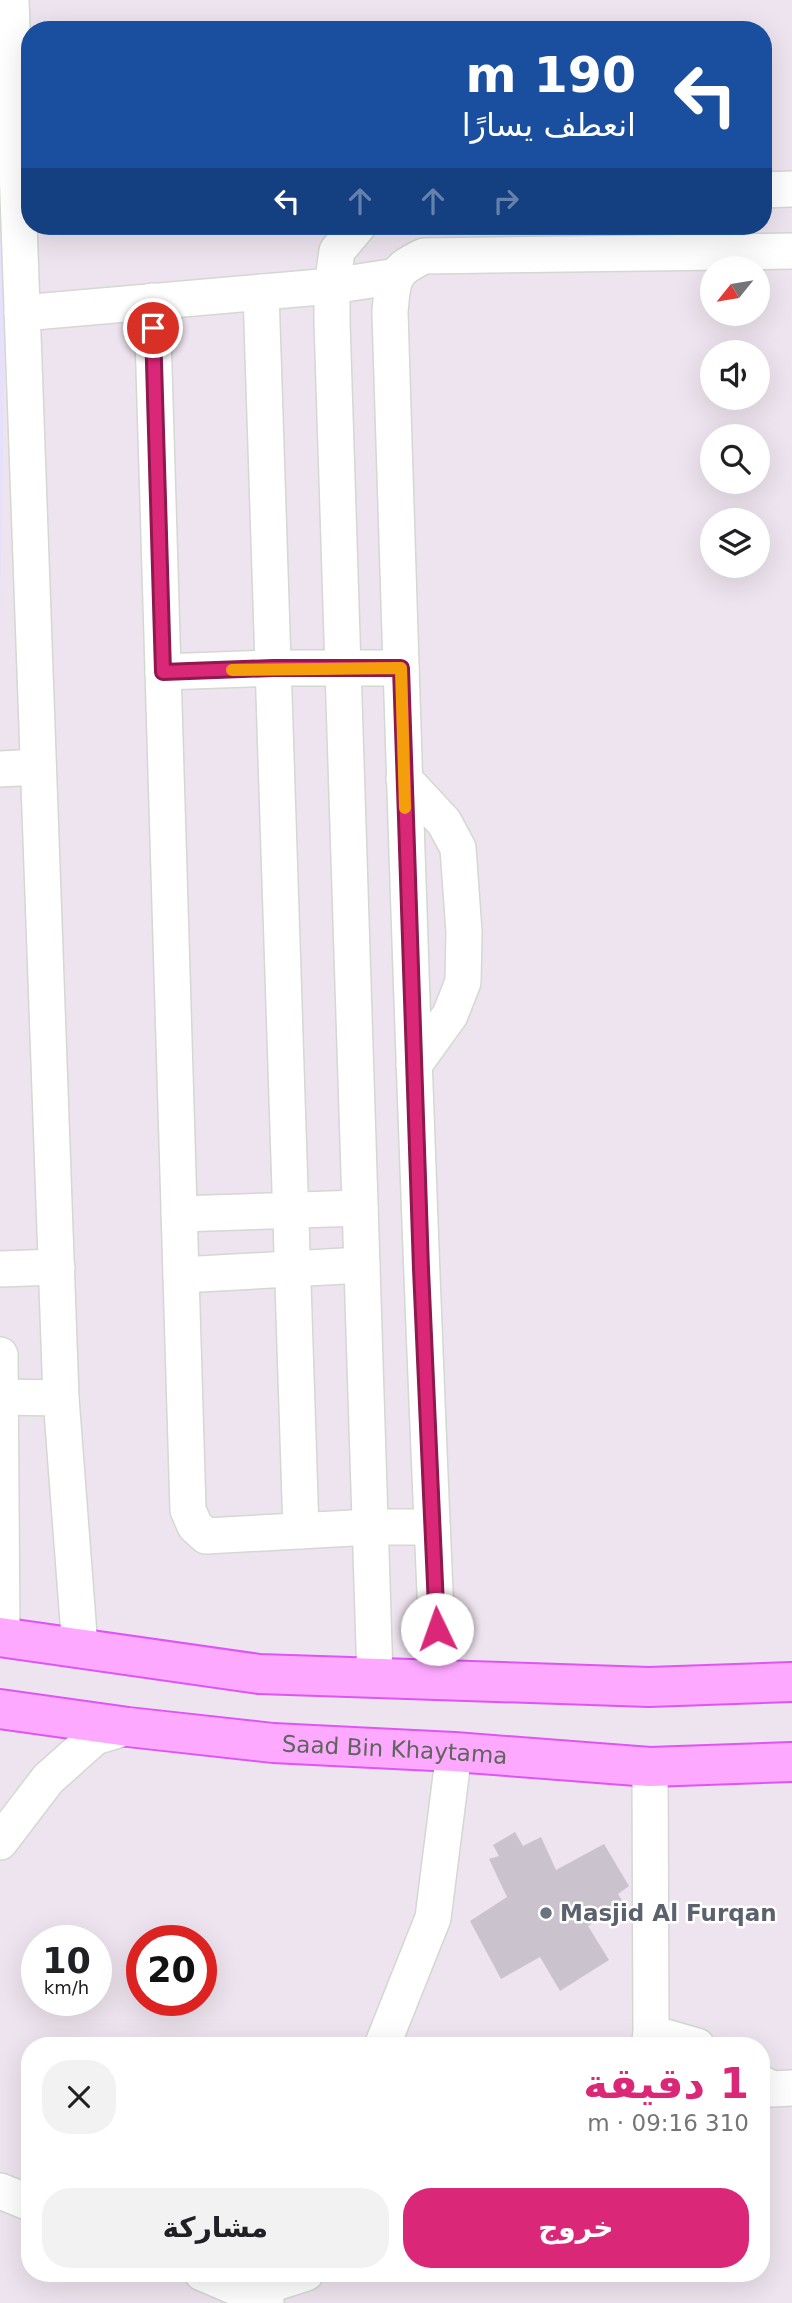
<!DOCTYPE html>
<html lang="ar">
<head>
<meta charset="utf-8">
<style>
  :root { --surface:#fff; --page:#f2f2f2; --text:#202124; --muted:#757577; --accent:#db2777 }
  body { margin:0; font-family:"DejaVu Sans","Noto Sans Arabic",sans-serif; background:var(--page); color:var(--text); direction:rtl; height:100vh; display:flex; flex-direction:column; font-size:26px; white-space:nowrap }
  * { box-sizing:border-box; margin:0 }
  p { font-size:23px; color:var(--muted) }
  .icon { flex:none; width:38px; height:38px; fill:none; stroke:currentColor; stroke-width:2; stroke-linecap:round; stroke-linejoin:round }
  .map { position:relative; flex:1; overflow:hidden; direction:ltr }
  .drawer { position:absolute; left:21px; top:2037px; width:749px; height:245px; display:flex; flex-direction:column; background:var(--surface); border-radius:28px; box-shadow:0 7px 28px #0002; direction:rtl }
  .drawer>* { flex:none }
  .top-card { position:absolute; left:21px; top:21px; width:751px; height:214px; border-radius:28px; box-shadow:0 7px 28px #0002; direction:rtl; background:#1a4fa0; color:#fff; overflow:hidden }
  .needle { width:46px; rotate:240deg }
  .tools { position:absolute; left:700px; top:256px; display:grid; gap:14px }
  .tools a { display:grid; place-items:center; width:70px; height:70px; border-radius:50%; background:var(--surface); box-shadow:0 7px 28px #0002; font-size:35px }
  .speed { position:absolute; left:21px; top:1925px; display:flex; gap:14px; font-size:35px; font-weight:700; text-align:center }
  .speed>* { display:grid; place-content:center; width:91px; height:91px; border-radius:50%; background:var(--surface); box-shadow:0 7px 28px #0002; line-height:1 }
  .speed small { font-size:18px; font-weight:400 }
  .speed .limit { border:10px solid #d22; background:#fff; color:#111 }
  .pin { position:absolute; display:grid; place-items:center; width:60px; height:60px; color:#fff; margin:-30px; border:4px solid #fff; border-radius:50%; box-shadow:0 2px 7px #0007 }
  .me { position:absolute; width:77px; margin:-38px; rotate:357deg; stroke-linejoin:round; filter:drop-shadow(0 0 5px #0008) }
  .turn { display:flex; align-items:center; gap:24px; height:147px; padding:0 21px; font-size:32px }
  .turn .icon { width:91px; height:91px; stroke-width:2.5 }
  .turn b { display:block; font-size:49px; line-height:60px }
  .lanes { display:flex; align-items:center; height:66px; padding:0 21px; background:#0003; justify-content:center; gap:35px; direction:ltr }
  .lanes .off { opacity:.35 }
  .round { display:grid; place-items:center; flex:none; width:74px; height:74px; border-radius:28px; background:var(--page) }
  .head { display:flex; align-items:center; justify-content:space-between; height:119px; padding:0 21px }
  h1 { font-size:42px; font-weight:800; line-height:52px; color:var(--accent) }
  .cta { display:flex; gap:14px; margin-top:auto; padding:14px 21px }
  .cta a { flex:1; height:80px; border-radius:28px; background:var(--accent); color:#fff; font-size:28px; font-weight:800; line-height:80px; text-align:center }
  .cta a+a { background:var(--page); color:var(--text) }
  .map>svg:first-child { display:block }
</style>
</head>
<body>
<div class="map">
<svg width="792" height="2303" viewBox="0 0 792 2303">
  <rect width="100%" height="100%" fill="#eee4ef"/>
  <path fill="#e6e0fc" d="M0,0H11L0,620Z"/>
  <path fill="#cac2cd" d="M515,1832L523,1846L541,1837L556,1870L604,1844L629,1886L618,1894L624,1904L588,1926L609,1960L560,1991L540,1957L501,1979L470,1921L507,1897L489,1859L499,1856L493,1845Z"/>
  <g fill="none" stroke-linecap="round" stroke-linejoin="round">
    <defs>
      <g id="minor">
        <path d="M11,0L61,1398L80,1648"/>
        <path d="M763,190L792,189"/>
        <path d="M358,226L337,251L332,286V321L375,1678"/>
        <path d="M261,292L301,1531"/>
        <path d="M152,301L188,1510L195,1526L206,1536L371,1527H432"/>
        <path d="M22,313L332,286L397,276"/>
        <path d="M163,672L273,668H401"/>
        <path d="M0,769L38,767"/>
        <path d="M404,779L444,822L458,848L464,932L463,982L450,1015L414,1065"/>
        <path d="M179,1214L360,1208"/>
        <path d="M0,1269L57,1267"/>
        <path d="M181,1275L362,1265"/>
        <path d="M0,1355L2,1637"/>
        <path d="M0,1397L61,1398"/>
        <path d="M439,1680C418,1224 404,768 390,312C393,278 392,271 424,256L792,251"/>
        <path d="M0,1842L48,1779L95,1737L128,1727"/>
        <path d="M651,2033L697,2046"/>
        <path d="M382,2046L433,1918L454,1752"/>
        <path d="M649,2046L651,2033L650,1767"/>
        <path d="M761,2083L772,2089L792,2088"/>
        <path d="M0,2191L30,2203"/>
        <path d="M202,2273L266,2300"/>
        <path d="M275,2283L306,2273"/>
      </g>
      <g id="major">
        <path d="M0,1637L259,1674L649,1687L792,1682"/>
        <path id="s1" d="M0,1709L128,1727L273,1743L454,1752L650,1767L792,1762"/>
      </g>
    </defs>
    <use href="#minor" stroke="#d3d8d1" stroke-width="38"/>
    <use href="#major" stroke="#df54f8" stroke-width="42"/>
    <use href="#minor" stroke="#fff" stroke-width="35"/>
    <use href="#major" stroke="#fca9ff" stroke-width="38"/>
  </g>
  <g fill="none" stroke-linecap="round" stroke-linejoin="round">
    <defs>
      <path id="route" d="M153,328L163,672L273,668H401L421,1269L437,1629"/>
    </defs>
    <use href="#route" stroke="#8e194d" stroke-width="18"/>
    <use href="#route" stroke="#db2777" stroke-width="12"/>
    <path stroke="#f59e0b" stroke-width="12" d="M232,670L401,668L405,808"/>
  </g>
  <circle fill="#6b7280" stroke="#fff" stroke-width="2.5" cx="546" cy="1913" r="7"/>
  <g text-anchor="middle" dominant-baseline="central" stroke-width="5" stroke-linejoin="round" paint-order="stroke">
    <g font-size="23" fill="#5f655c" stroke="#fff">
      <text stroke="none"><textPath href="#s1" startOffset="397">Saad Bin Khaytama</textPath></text>
    </g>
    <g font-size="23" font-weight="bold" fill="#5b616d" stroke="#fff" text-anchor="start">
      <text x="560" y="1913">Masjid Al Furqan</text>
    </g>
  </g>
</svg>
<div class="tools">
<a><svg class="needle" viewBox="-14 -14 28 28"><path d="M0-13l5 13h-10z" fill="#e53935"/><path d="M0 13l5-13h-10z" fill="#757577"/></svg></a>
<a><svg class="icon" aria-label="sound" viewBox="0 0 24 24"><path d="M4 9h4l5-4v14l-5-4H4zM17 9q2 3 0 6"/></svg></a>
<a><svg class="icon" aria-label="search" viewBox="0 0 24 24"><circle cx="10" cy="10" r="6"/><path d="M15 15l6 6"/></svg></a>
<a><svg class="icon" aria-label="layers" viewBox="0 0 24 24"><path d="M12 4l9 5-9 5-9-5zM3 14l9 5 9-5"/></svg></a>
</div>
<div class="speed"><div>10<small>km/h</small></div><div class="limit">20</div></div>
<div class="pin" style="left:153px;top:328px;background:#d93025"><svg class="icon" aria-label="arrive" viewBox="0 0 24 24"><path d="M6 21V4h12l-3 4 3 4H6"/></svg></div>
<svg class="me" style="left:437px;top:1629px" viewBox="-20 -20 40 40"><circle r="19" fill="#fff"/><path d="M0-13L10 11 0 6-10 11z" fill="#db2777"/></svg>
<div class="top-card">
<div class="turn"><svg class="icon" aria-label="left" viewBox="0 0 24 24"><path d="M17 20v-9H6M10 6l-5 5 5 5"/></svg><div><b>190 m</b>انعطف يسارًا</div></div>
<div class="lanes"><svg class="icon" aria-label="left" viewBox="0 0 24 24"><path d="M17 20v-9H6M10 6l-5 5 5 5"/></svg><svg class="icon off" aria-label="ahead" viewBox="0 0 24 24"><path d="M12 20V5M6 11l6-6 6 6"/></svg><svg class="icon off" aria-label="ahead" viewBox="0 0 24 24"><path d="M12 20V5M6 11l6-6 6 6"/></svg><svg class="icon off" aria-label="right" viewBox="0 0 24 24"><path d="M7 20v-9h11M14 6l5 5-5 5"/></svg></div>
</div>
<section class="drawer">
<div class="head"><div><h1>1 دقيقة</h1><p>310 m · 09:16</p></div><a class="round"><svg class="icon" aria-label="close" viewBox="0 0 24 24"><path d="M6 6l12 12M18 6L6 18"/></svg></a></div>
<div class="cta"><a>خروج</a><a>مشاركة</a></div>
</section>
</div>
</body>
</html>
